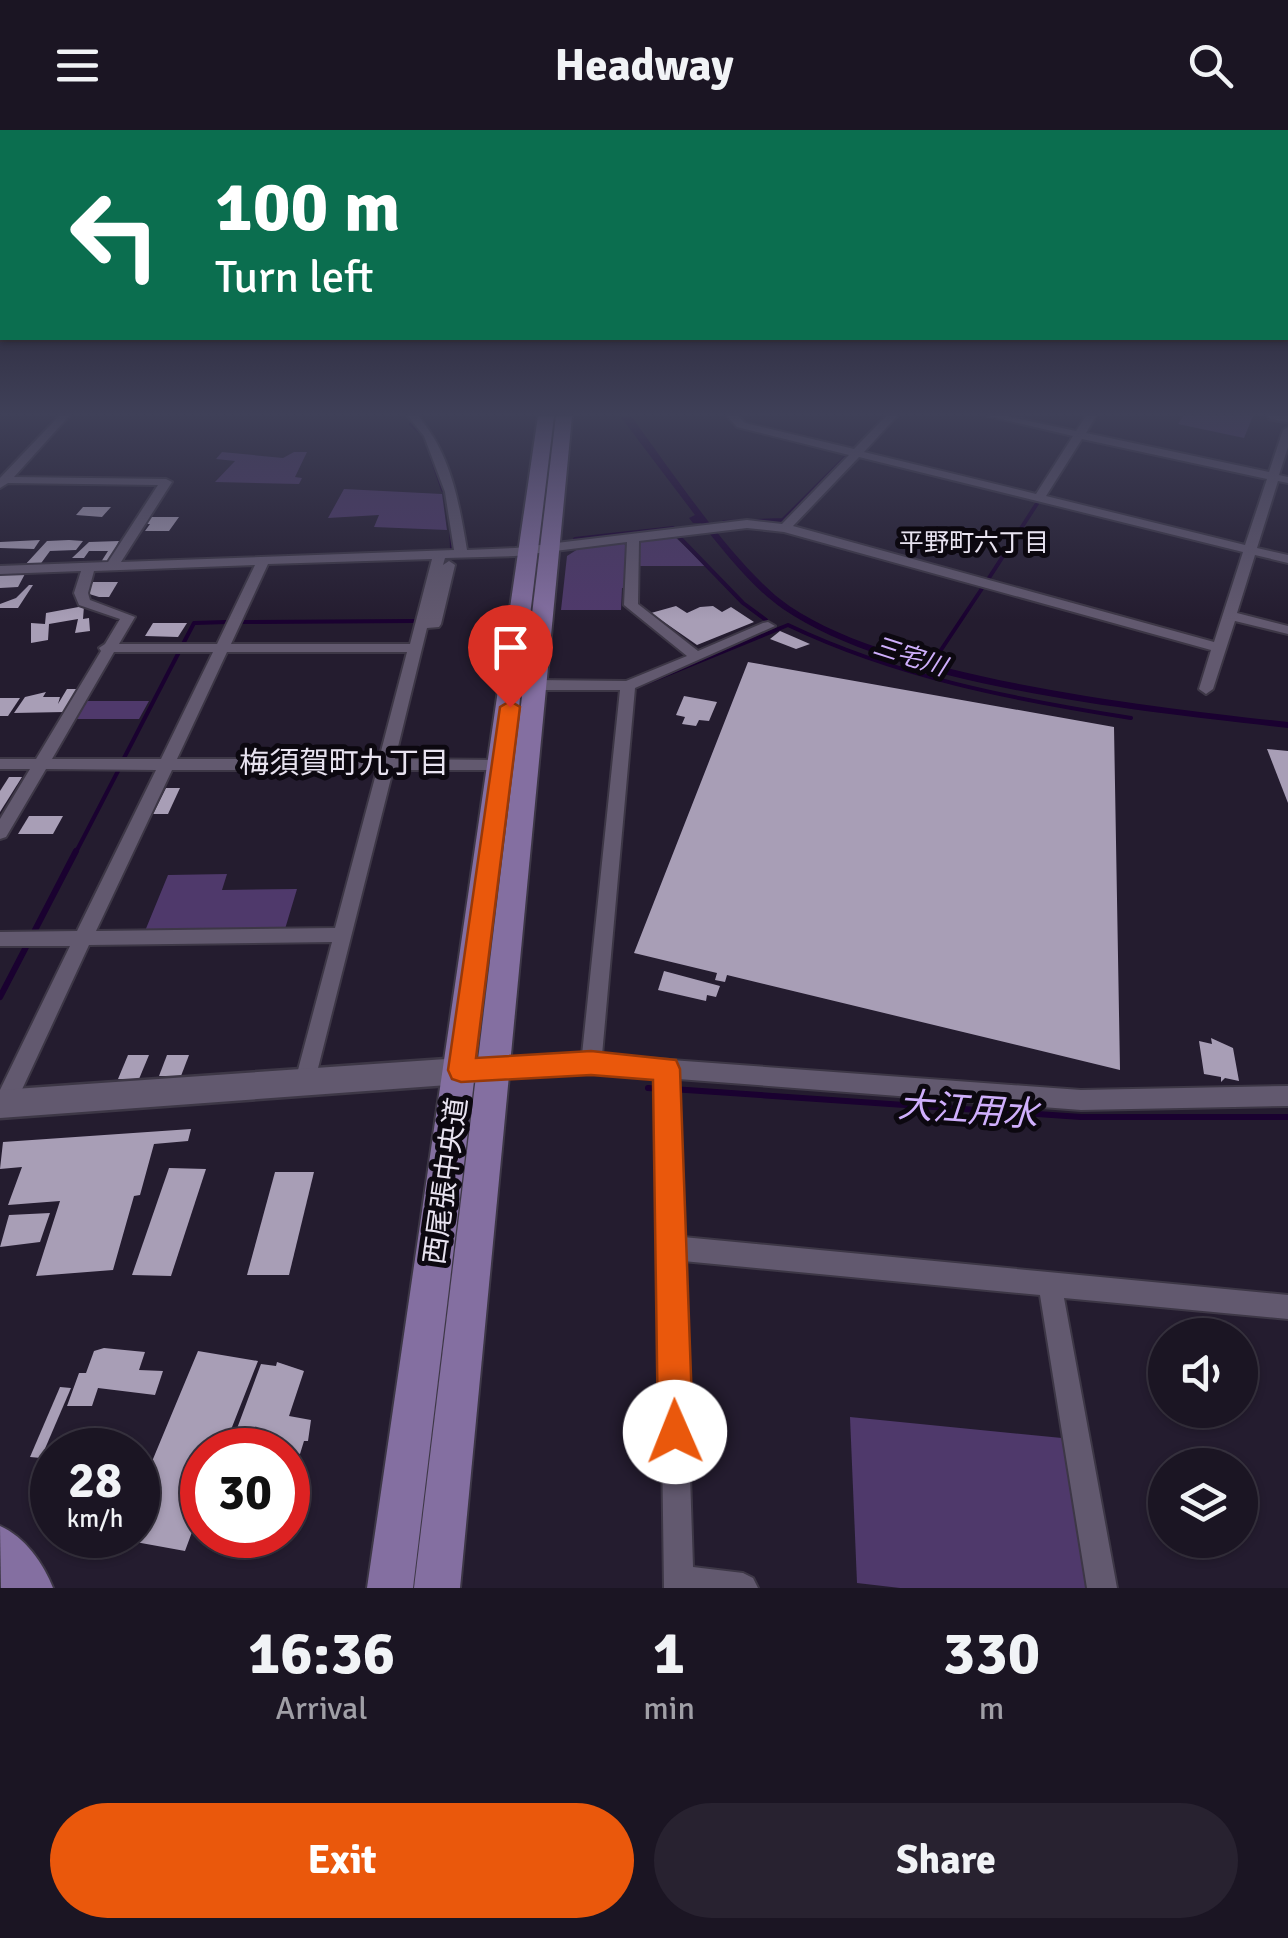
<!DOCTYPE html>
<html lang="en">
<head>
<meta charset="utf-8">
<style>
  :root { --surface:#1b1523; --page:#282230; --text:#f1f3f6; --muted:#a09fa6; --line:#393441; --accent:#ea580c }
  body { margin:0; font-family:Signika,"Noto Sans JP",sans-serif; background:var(--page); color:var(--text); height:100vh; display:flex; flex-direction:column; font-size:38px; white-space:nowrap }
  * { box-sizing:border-box; margin:0 }
  p { font-size:32px; color:var(--muted) }
  .icon { flex:none; width:55px; height:55px; fill:none; stroke:currentColor; stroke-width:2; stroke-linecap:round; stroke-linejoin:round }
  .map { position:relative; height:1458px; overflow:hidden }
  .details { display:flex; flex-direction:column; background:var(--surface); flex:1 }
  .details>* { flex:none }
  .top-card { position:absolute; left:0px; top:0px; width:1290px; height:210px; box-shadow:0 2px 8px #0004,0 0 0 2px var(--line); background:#0b6e4f; color:#fff; overflow:hidden }
  .controls { position:absolute; left:1148px; top:1188px; display:grid; gap:20px }
  .controls a { display:grid; place-items:center; width:110px; height:110px; border-radius:50%; background:var(--surface); box-shadow:0 2px 8px #0004,0 0 0 2px var(--line); font-size:50px }
  .speed { position:absolute; left:30px; top:1298px; display:flex; gap:20px; font-size:50px; font-weight:700; text-align:center }
  .speed>* { display:grid; place-content:center; width:130px; height:130px; border-radius:50%; background:var(--surface); box-shadow:0 2px 8px #0004,0 0 0 2px var(--line); line-height:1 }
  .speed small { font-size:25px; font-weight:400 }
  .speed .limit { border:15px solid #d22; background:#fff; color:#111 }
  .pin { position:absolute; display:grid; place-items:center; width:85px; height:85px; color:#fff; margin:-102px -42px; border-radius:50% 50% 50% 0; rotate:-45deg; box-shadow:0 0 10px #0007 }
  .pin .icon { rotate:45deg }
  .me { position:absolute; width:110px; margin:-55px; rotate:359deg; stroke-linejoin:round; filter:drop-shadow(0 0 8px #0008) }
  .turn { display:flex; align-items:center; gap:35px; height:210px; padding:0 50px; font-size:45px }
  .turn .icon { width:130px; height:130px; stroke-width:2.5 }
  .turn b { display:block; font-size:70px; line-height:85px }
  .eta { display:flex; justify-content:space-evenly; align-items:center; height:170px; text-align:center }
  .eta b { font-size:60px; font-weight:700; line-height:70px }
  .button { display:flex; gap:20px; margin-top:auto; padding:20px 50px }
  .button a { flex:1; height:115px; border-radius:60px; background:var(--accent); color:#fff; font-size:40px; font-weight:700; line-height:115px; text-align:center }
  .button a+a { background:var(--page); color:var(--text) }
  header { display:flex; justify-content:space-between; align-items:center; height:130px; padding:0 50px; background:var(--surface); font-size:45px; font-weight:700 }
  .map>svg:first-child { display:block }
</style>
</head>
<body>
<header><svg class="icon" aria-label="menu" viewBox="0 0 24 24"><path d="M4 6h16M4 12h16M4 18h16"/></svg>Headway<svg class="icon" aria-label="search" viewBox="0 0 24 24"><circle cx="10" cy="10" r="6"/><path d="M15 15l6 6"/></svg></header>
<div class="map">
<svg width="1288" height="1458" viewBox="0 0 1288 1458">
  <rect width="100%" height="100%" fill="#241c2f"/>
  <g fill="#4f396b">
    <path d="M1183,286H1253L1244,308L1178,294Z"/>
    <path d="M222,322L283,328L294,322H307L295,347L302,348L299,354L215,352L235,331L216,329Z"/>
    <path d="M344,359L442,364L447,400L374,397L379,385L328,388Z"/>
    <path d="M673,405L706,436H637L636,413Z"/>
    <path d="M620,412L628,416L627,458H622L621,480H561L567,426L581,417Z"/>
    <path d="M87,571H149L139,589H75Z"/>
    <path d="M227,744L222,760L297,759L285,799L145,801L168,745Z"/>
    <path d="M850,1287L1062,1308L1087,1458H900L857,1453Z"/>
  </g>
  <path fill="#1a0130" d="M620,286H631C670,339 730,429 780,469C880,548 1159,578 1288,592V598C1148,582 899,558 783,479C750,456 724,421 701,393H693L689,388L695,385Z"/>
  <g fill="none" stroke-linecap="round" stroke-linejoin="round">
    <g stroke="#1a0130" stroke-width="4">
      <path d="M411,294L424,305"/>
      <path d="M428,316L443,360"/>
      <path d="M724,392L783,390L846,327"/>
      <path d="M451,396L452,418"/>
      <path d="M680,408L743,473L766,490"/>
      <path d="M575,409L673,398"/>
      <path d="M987,451L1038,372"/>
      <path d="M240,492L415,491"/>
      <path d="M183,514L194,493L227,492"/>
      <path d="M898,514L939,523L983,457"/>
      <path d="M639,556L788,495C897,547 1012,569 1131,588"/>
      <path d="M123,630L179,522"/>
      <path d="M75,724L118,641"/>
    </g>
    <g stroke="#1a0130" stroke-width="6">
      <path d="M35,800L76,721"/>
      <path d="M0,867L26,817"/>
      <path d="M648,958L661,959"/>
      <path d="M672,959L1081,987H1288"/>
    </g>
  </g>
  <g fill="#a89eb6">
    <path d="M83,377H111L102,387L76,385Z"/>
    <path d="M146,387H179L169,401H145L150,394H140Z"/>
    <path d="M40,410L34,419L0,418V412Z"/>
    <path d="M47,411L69,410L83,411L76,420L50,421L39,436H24Z"/>
    <path d="M119,411L109,432H101L108,421H89L84,428H72L89,412Z"/>
    <path d="M26,442L18,457L0,458V444Z"/>
    <path d="M93,452H118L109,467H99L86,463Z"/>
    <path d="M29,455H33L18,478H0V474L16,468Z"/>
    <path d="M84,476L83,489L89,488L90,501L75,503L78,489L49,494L48,510L31,513V493L45,494L46,483Z"/>
    <path d="M676,476L687,483L700,477L713,476L722,482L731,477L754,492L697,515L651,483Z"/>
    <path d="M153,493H187L178,507L145,506Z"/>
    <path d="M780,501L810,514L796,519L770,509Z"/>
    <path d="M748,532L1114,597L1120,940L727,845L725,852L715,850L717,843L634,823Z"/>
    <path d="M67,559H79L64,582L14,583L25,567L46,562L43,567H60L58,574Z"/>
    <path d="M684,566L717,572L709,591L699,590L696,596L682,594L685,587L676,585Z"/>
    <path d="M0,568H20L8,586H0Z"/>
    <path d="M1267,619L1288,621V673Z"/>
    <path d="M9,647H22L0,682V661Z"/>
    <path d="M166,658H180L168,684H153Z"/>
    <path d="M29,686H63L53,704H18Z"/>
    <path d="M664,841L720,856L716,867L707,865L706,871L658,860Z"/>
    <path d="M1211,908L1233,918L1239,951L1225,948L1221,952V947L1204,944L1199,911L1212,914Z"/>
    <path d="M128,925H149L139,949H118Z"/>
    <path d="M167,925H189L181,946H159Z"/>
    <path d="M191,999L188,1011L154,1014L140,1065L134,1066L113,1140L36,1146L60,1071L8,1075L22,1037L0,1039L3,1012Z"/>
    <path d="M169,1038L206,1039L171,1146L132,1145Z"/>
    <path d="M275,1042H314L289,1145H247Z"/>
    <path d="M50,1083L40,1112L0,1117L9,1085Z"/>
    <path d="M104,1218L145,1222L139,1240L163,1241L155,1265L98,1258L92,1276H67L79,1243H86L94,1221Z"/>
    <path d="M198,1221L258,1231L223,1320H202V1375L185,1421L119,1409L121,1405H138V1365Z"/>
    <path d="M277,1232L304,1241L289,1286L311,1290L308,1311H304L300,1324L288,1320H229L261,1234L276,1236Z"/>
    <path d="M60,1257L71,1258L41,1328L30,1327Z"/>
  </g>
  <g fill="none" stroke-linecap="round" stroke-linejoin="round">
    <defs>
      <path id="street" d="M59,286H69L14,347L166,349L172,352L121,432L454,420L445,362L424,306L408,286H418C451,324 459,372 467,420L515,418L747,390L782,394L849,325L737,297L727,286H738L745,293L854,319L886,286H897L864,322L1036,364L1073,306L988,286H1006L1076,301L1086,286H1096L1086,303L1269,342L1283,300L1288,297V317L1279,345L1288,347V353L1278,351L1257,418L1288,425V433L1255,425L1237,483L1288,496V504L1235,491L1213,559L1206,564L1199,559L1211,520L784,402L747,398L639,411L638,474L698,521L763,493L768,492L775,496L635,558L602,925L1081,960L1288,956V976L1081,980L678,949L683,1107L1288,1165V1189L1064,1168L1117,1458H1087L1040,1165L683,1131L693,1437L743,1443L753,1448L758,1458H664L657,947L591,942L490,948L483,945L480,939L483,933L490,930L582,925L620,560H536L529,555L536,550L626,551L687,526L624,475L627,412L515,426L445,428L443,435L449,431L455,435L441,494L439,497L427,498L395,629L502,630L510,635L502,640H393L312,962L305,964L298,962L294,955L332,812L89,815L12,981L0,982V960L70,816H0V802L77,801L156,640L46,639L6,707L0,709V689L30,639H0V629H36L101,521L99,518L105,514L120,489L79,475L74,463L81,441L0,444V436L108,432L158,355L8,353L0,358V348ZM1082,309L1267,349L1245,415L1046,366ZM859,327L1243,422L1214,512L793,396ZM432,429L410,514H231L268,434ZM255,435L217,514H119L135,487L90,470L88,463L94,441ZM114,522H213L161,629H52ZM227,522H407L379,629H177ZM172,640H377L335,798L96,801Z"/>
      <g id="secondary">
        <path d="M1268,286H1288V292L1270,289Z"/>
        <path d="M475,927L486,931L490,940L486,949L475,953L0,988V960Z"/>
      </g>
      <g id="primary">
        <path d="M538,286H554L413,1458H367Z"/>
        <path d="M556,286H572L460,1458H414Z"/>
        <path d="M0,1396C25,1407 43,1433 53,1458H1Z"/>
      </g>
    </defs>
    <use href="#street" stroke="#3d3746" stroke-width="4"/>
    <use href="#secondary" stroke="#3d3746" stroke-width="5"/>
    <use href="#primary" stroke="#3d3746" stroke-width="4"/>
    <use href="#street" fill="#62596f" fill-rule="evenodd"/>
    <use href="#secondary" fill="#62596f" fill-rule="evenodd"/>
    <use href="#primary" fill="#846fa1" fill-rule="evenodd"/>
  </g>
  <linearGradient id="sky" x2="0" y2="1"><stop stop-color="#140f1a"/><stop offset="0.58" stop-color="#3f4058"/><stop offset="1" stop-color="#3f4058" stop-opacity="0"/></linearGradient>
  <rect width="1288" height="490" fill="url(#sky)"/>
  <path fill="#ea580c" stroke="#983908" stroke-width="2.5" d="M510,571L520,577L476,928L591,921L676,930L680,939L693,1302L688,1315L675,1320L663,1315L658,1302L653,950L591,945L461,952L452,949L448,940L500,577Z"/>
  <g text-anchor="middle" dominant-baseline="central" stroke-width="10" stroke-linejoin="round" paint-order="stroke">
    <g font-size="25" fill="#e8e3f0" stroke="#0c0810">
      <text x="974" y="412">平野町六丁目</text>
    </g>
    <g font-size="25" font-style="italic" fill="#cfaffc" stroke="#0c0810">
      <text transform="translate(910 526) rotate(18)">三宅川</text>
    </g>
    <g font-size="28" fill="#e8e3f0" stroke="#0c0810">
      <text transform="translate(446 1051) rotate(-82)">西尾張中央道</text>
    </g>
    <g font-size="30" fill="#e8e3f0" stroke="#0c0810">
      <text x="344" y="633">梅須賀町九丁目</text>
    </g>
    <g font-size="35" font-style="italic" fill="#cfaffc" stroke="#0c0810">
      <text transform="translate(968 980) rotate(4)">大江用水</text>
    </g>
  </g>
</svg>
<div class="controls">
<a><svg class="icon" aria-label="sound" viewBox="0 0 24 24"><path d="M4 9h4l5-4v14l-5-4H4zM17 9q2 3 0 6"/></svg></a>
<a><svg class="icon" aria-label="layers" viewBox="0 0 24 24"><path d="M12 4l9 5-9 5-9-5zM3 14l9 5 9-5"/></svg></a>
</div>
<div class="speed"><div>28<small>km/h</small></div><div class="limit">30</div></div>
<div class="pin" style="left:510px;top:577px;background:#d93025"><svg class="icon" aria-label="arrive" viewBox="0 0 24 24"><path d="M6 21V4h12l-3 4 3 4H6"/></svg></div>
<svg class="me" style="left:675px;top:1302px" viewBox="-20 -20 40 40"><circle r="19" fill="#fff"/><path d="M0-13L10 11 0 6-10 11z" fill="#ea580c"/></svg>
<div class="top-card">
<div class="turn"><svg class="icon" aria-label="left" viewBox="0 0 24 24"><path d="M17 20v-9H6M10 6l-5 5 5 5"/></svg><div><b>100 m</b>Turn left</div></div>
</div>
</div>
<section class="details">
<div class="eta">
<div><b>16:36</b><p>Arrival</p></div>
<div><b>1</b><p>min</p></div>
<div><b>330</b><p>m</p></div>
</div>
<div class="button"><a>Exit</a><a>Share</a></div>
</section>
</body>
</html>
